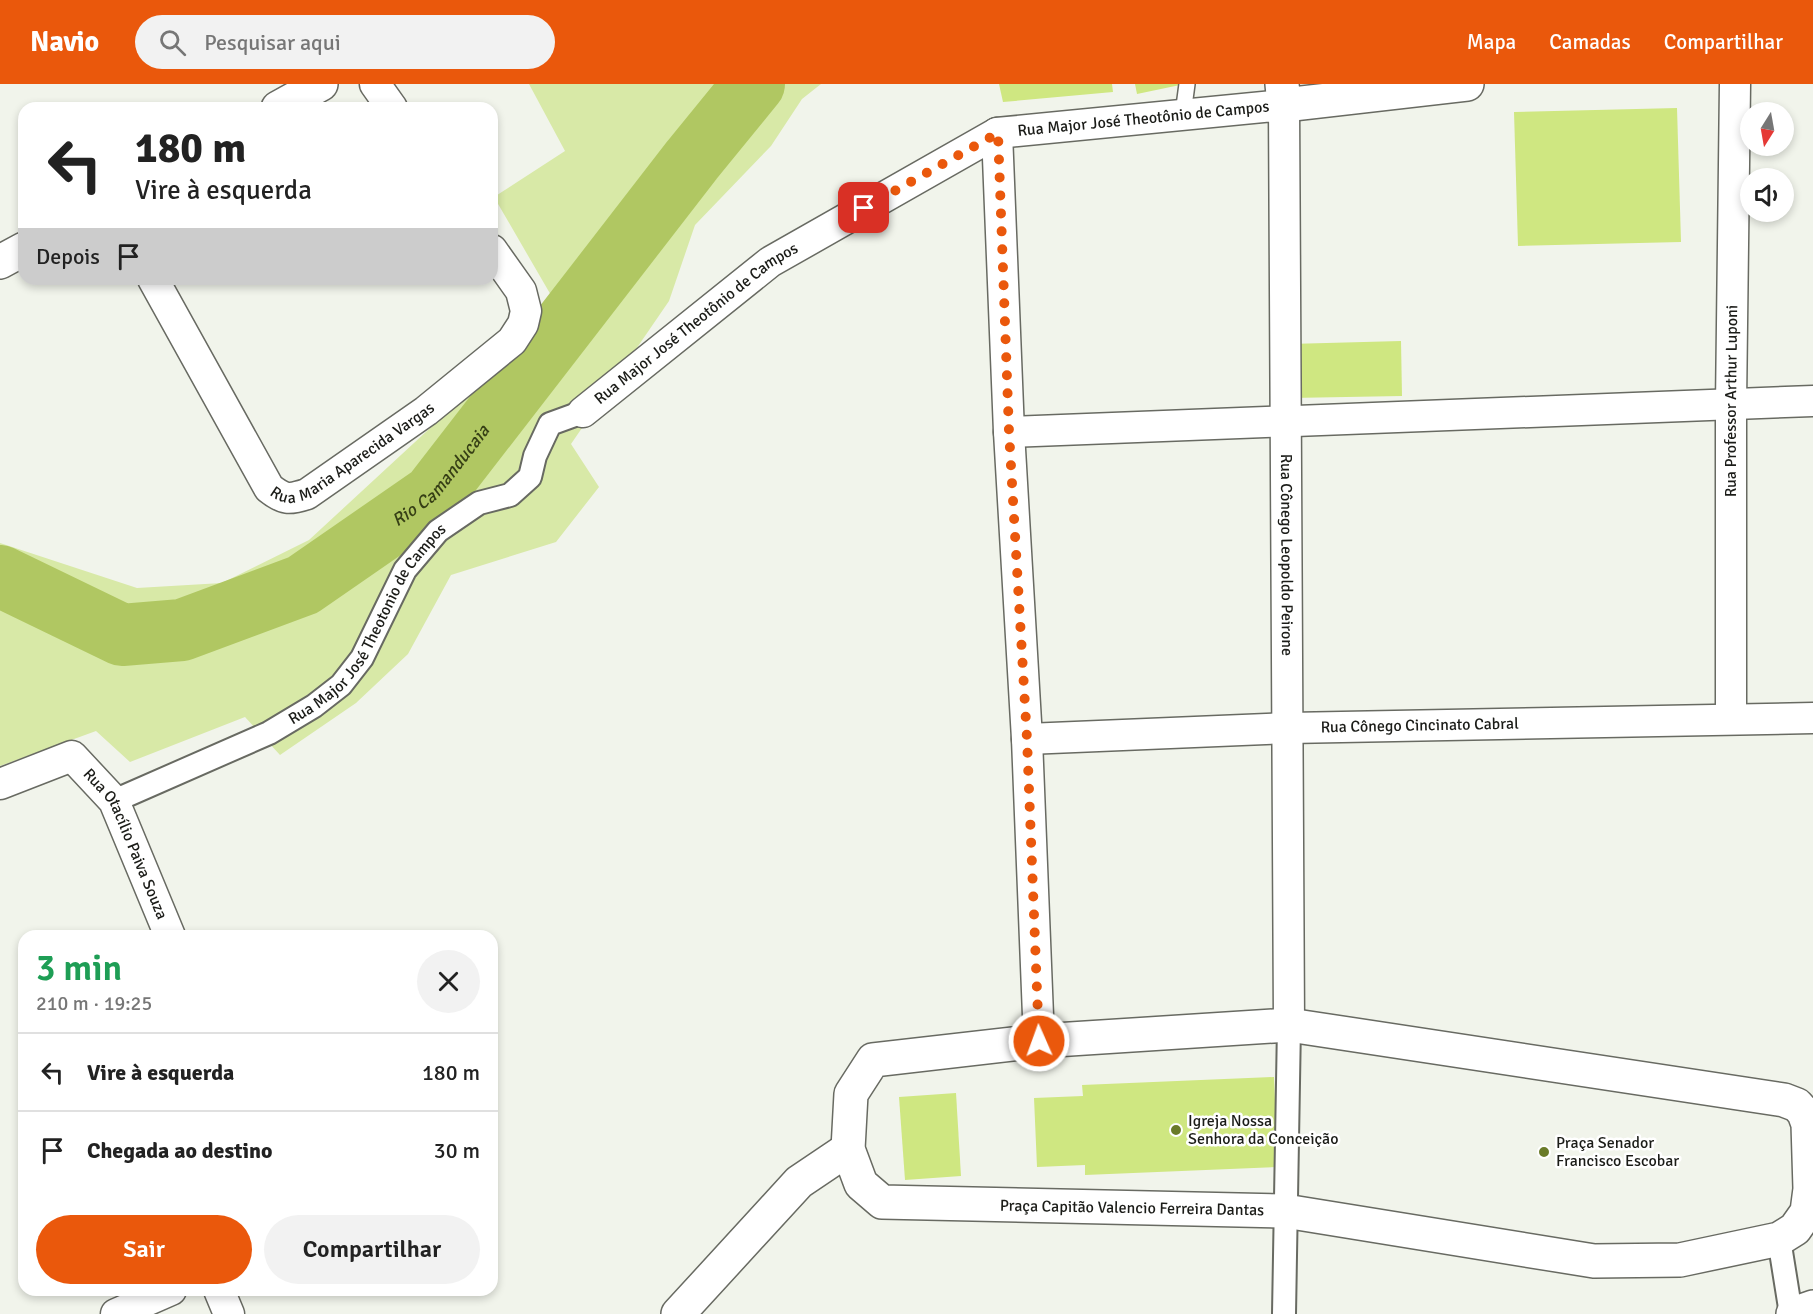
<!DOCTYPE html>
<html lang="pt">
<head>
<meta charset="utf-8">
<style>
  :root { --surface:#fff; --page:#f2f2f2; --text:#222; --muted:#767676; --line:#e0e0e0; --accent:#ea580c }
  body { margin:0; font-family:Signika,sans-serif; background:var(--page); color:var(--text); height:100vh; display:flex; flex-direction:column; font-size:22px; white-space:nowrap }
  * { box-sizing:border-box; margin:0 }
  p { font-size:20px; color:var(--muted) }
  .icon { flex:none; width:33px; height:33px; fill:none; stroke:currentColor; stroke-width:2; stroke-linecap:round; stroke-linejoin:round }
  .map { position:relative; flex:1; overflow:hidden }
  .side { position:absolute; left:18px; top:846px; width:480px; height:366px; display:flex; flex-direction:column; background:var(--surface); border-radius:18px; box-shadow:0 3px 9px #0003 }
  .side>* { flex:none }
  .banner { position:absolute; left:18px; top:18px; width:480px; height:183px; border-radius:18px; box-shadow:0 3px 9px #0003; background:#fff; color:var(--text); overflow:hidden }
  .needle { width:39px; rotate:191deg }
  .buttons { position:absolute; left:1740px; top:18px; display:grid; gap:12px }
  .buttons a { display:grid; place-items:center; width:54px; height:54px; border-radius:50%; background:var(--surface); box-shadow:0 3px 9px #0003; font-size:30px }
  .pin { position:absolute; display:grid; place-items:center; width:51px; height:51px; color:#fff; margin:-26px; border-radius:12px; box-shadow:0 3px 9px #0006 }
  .me { position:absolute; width:66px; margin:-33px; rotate:358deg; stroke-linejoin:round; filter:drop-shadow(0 0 4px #0008) }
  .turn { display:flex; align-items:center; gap:21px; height:126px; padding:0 18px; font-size:27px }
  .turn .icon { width:78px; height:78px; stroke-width:2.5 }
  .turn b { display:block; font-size:42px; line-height:51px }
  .then { display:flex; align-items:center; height:57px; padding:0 18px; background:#0003; gap:12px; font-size:22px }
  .round { display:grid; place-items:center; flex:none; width:63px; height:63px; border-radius:32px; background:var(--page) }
  .head { display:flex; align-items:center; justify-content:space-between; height:102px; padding:0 18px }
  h1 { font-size:36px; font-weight:600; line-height:45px; color:#1e9e55 }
  .cta { display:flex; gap:12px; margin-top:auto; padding:12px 18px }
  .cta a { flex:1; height:69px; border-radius:36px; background:var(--accent); color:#fff; font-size:24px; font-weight:600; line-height:69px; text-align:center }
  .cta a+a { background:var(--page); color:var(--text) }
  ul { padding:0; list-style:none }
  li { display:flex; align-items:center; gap:18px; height:78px; padding:0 18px; border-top:2px solid var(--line) }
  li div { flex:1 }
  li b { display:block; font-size:22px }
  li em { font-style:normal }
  header { display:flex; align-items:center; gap:36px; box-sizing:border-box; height:84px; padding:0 30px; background:var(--accent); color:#fff }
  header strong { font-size:28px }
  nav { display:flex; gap:33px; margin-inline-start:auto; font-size:21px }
  .search { width:420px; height:54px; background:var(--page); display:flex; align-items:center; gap:15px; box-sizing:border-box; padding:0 21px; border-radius:33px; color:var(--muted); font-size:22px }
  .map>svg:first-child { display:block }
</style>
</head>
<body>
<header>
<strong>Navio</strong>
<div class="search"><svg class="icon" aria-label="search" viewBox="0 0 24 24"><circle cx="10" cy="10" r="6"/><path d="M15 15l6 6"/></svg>Pesquisar aqui</div>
<nav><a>Mapa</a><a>Camadas</a><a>Compartilhar</a></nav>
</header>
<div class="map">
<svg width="1813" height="1230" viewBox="0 0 1813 1230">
  <rect width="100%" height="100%" fill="#f1f4eb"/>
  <path fill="#d8e9a7" d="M529,0H821L802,15L771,62L695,141L669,217L571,360L599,403L556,458L451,491L408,570L356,619L280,671L245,633L130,678L96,647L0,682V459L137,504L222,499L309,456L559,225L494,113L565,67Z"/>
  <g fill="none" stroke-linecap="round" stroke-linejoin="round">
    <path stroke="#b0c762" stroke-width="62" id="s1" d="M0,492L122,551L182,546L303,501L433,411L692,76L754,0"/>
  </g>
  <g fill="#cfe781">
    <path d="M999,0H1112L1113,8L1003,18Z"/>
    <path d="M1135,0H1180V1L1137,10Z"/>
    <path d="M1677,24L1681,158L1518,162L1514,28Z"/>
    <path d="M1401,257L1402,312L1290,314L1289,260Z"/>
    <path d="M1274,993L1278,1083L1085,1091V1081L1037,1083L1034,1014L1083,1012L1082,1001Z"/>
    <path d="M956,1009L961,1092L905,1096L899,1013Z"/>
  </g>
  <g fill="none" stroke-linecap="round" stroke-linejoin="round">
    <defs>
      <path id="service" d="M1183,30L1187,0"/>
      <g id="pedestrian">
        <path id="s2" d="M114,717L269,649L314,622L341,601L362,574L405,486L438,447L479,419L510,411L530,393L535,372L550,340L583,328"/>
        <path d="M1779,1155L1791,1230"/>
        <path d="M1284,1230L1289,941"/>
      </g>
      <g id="minor">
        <path d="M375,0L392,24"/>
        <path d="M997,49L1009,348L1027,655L1039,957"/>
        <path id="s3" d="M153,195L269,404C284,416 289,416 307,410L426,327L512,257L523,240L526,227L521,207L492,166"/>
        <path id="s4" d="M583,328L770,178L997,49L1284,21L1289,941"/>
        <path d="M1009,348L1813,317"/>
        <path id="s5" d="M1731,635V321L1735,0"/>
        <path id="s6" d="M1027,655L1289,644L1813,634"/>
        <path id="s7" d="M0,700L72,672L114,717L170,852"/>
        <path d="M219,1206L229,1230"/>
        <path d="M116,1230L171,1206"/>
      </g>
      <g id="tertiary">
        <path d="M278,24L321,0"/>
        <path d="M0,178L24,165"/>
        <path d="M1289,941L1784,1016L1797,1021L1804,1029L1808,1040L1810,1105L1807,1128L1795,1145L1779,1155L1680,1176L1594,1177L1285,1127L882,1118L861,1100L848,1065L851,1010L873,976L1039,957Z"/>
        <path d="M678,1230L799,1098L848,1065"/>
        <path d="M1793,1230L1813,1223"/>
      </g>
      <path id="secondary" d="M1282,0L1284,21L1467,0"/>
    </defs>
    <use href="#service" stroke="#686a62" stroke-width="18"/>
    <use href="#pedestrian" stroke="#686a62" stroke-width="26"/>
    <use href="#minor" stroke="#686a62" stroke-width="33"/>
    <use href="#tertiary" stroke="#686a62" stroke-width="36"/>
    <use href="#secondary" stroke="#686a62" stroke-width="36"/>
    <use href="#service" stroke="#fff" stroke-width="15"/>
    <use href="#pedestrian" stroke="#fff" stroke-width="22"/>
    <use href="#minor" stroke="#fff" stroke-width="30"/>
    <use href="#tertiary" stroke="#fff" stroke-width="33"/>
    <use href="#secondary" stroke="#fff" stroke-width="33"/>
  </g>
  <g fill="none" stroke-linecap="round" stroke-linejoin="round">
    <path stroke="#ea580c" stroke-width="10" stroke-dasharray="0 18" d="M864,124L998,49L1009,348L1027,655L1039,957"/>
  </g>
  <g fill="#6a7b29" stroke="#fff" stroke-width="2">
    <circle cx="1176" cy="1046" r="6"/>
    <circle cx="1544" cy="1068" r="6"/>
  </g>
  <g text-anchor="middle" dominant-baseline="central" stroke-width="5" stroke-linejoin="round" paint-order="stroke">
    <g font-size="16" fill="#1b1c18" stroke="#fff">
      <text stroke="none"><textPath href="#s4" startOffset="648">Rua Major José Theotônio de Campos</textPath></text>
      <text stroke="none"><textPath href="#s4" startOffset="144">Rua Major José Theotônio de Campos</textPath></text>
      <text stroke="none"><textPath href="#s5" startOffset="318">Rua Professor Arthur Luponi</textPath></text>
      <text stroke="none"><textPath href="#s3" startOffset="338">Rua Maria Aparecida Vargas</textPath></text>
      <text stroke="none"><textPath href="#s4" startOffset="1239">Rua Cônego Leopoldo Peirone</textPath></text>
      <text stroke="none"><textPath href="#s2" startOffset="320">Rua Major José Theotonio de Campos</textPath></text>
      <text stroke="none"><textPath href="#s6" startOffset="393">Rua Cônego Cincinato Cabral</textPath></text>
      <text stroke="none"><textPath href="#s7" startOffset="182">Rua Otacílio Paiva Souza</textPath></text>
      <text transform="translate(1132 1124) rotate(1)">Praça Capitão Valencio Ferreira Dantas</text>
    </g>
    <g font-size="16" fill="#1b1c18" stroke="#fff" text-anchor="start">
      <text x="1188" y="1037">Igreja Nossa<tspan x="1188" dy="18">Senhora da Conceição</tspan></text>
      <text x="1556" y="1059">Praça Senador<tspan x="1556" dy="18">Francisco Escobar</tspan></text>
    </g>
    <g font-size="18" font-style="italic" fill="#363f15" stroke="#fff">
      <text stroke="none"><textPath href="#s1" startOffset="502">Rio Camanducaia</textPath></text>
    </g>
  </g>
</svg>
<div class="buttons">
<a><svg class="needle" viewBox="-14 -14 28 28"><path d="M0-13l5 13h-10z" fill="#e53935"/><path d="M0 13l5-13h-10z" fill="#767676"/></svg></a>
<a><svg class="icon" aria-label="sound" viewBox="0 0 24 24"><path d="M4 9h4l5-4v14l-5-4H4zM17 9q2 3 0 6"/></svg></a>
</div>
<div class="pin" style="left:864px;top:124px;background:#d93025"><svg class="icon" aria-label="arrive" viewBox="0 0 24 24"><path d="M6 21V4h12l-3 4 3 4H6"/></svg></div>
<svg class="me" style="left:1039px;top:957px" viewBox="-20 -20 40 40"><circle r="17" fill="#ea580c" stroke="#fff" stroke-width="3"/><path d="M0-11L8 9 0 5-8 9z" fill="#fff"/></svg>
<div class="banner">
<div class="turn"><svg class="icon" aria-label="left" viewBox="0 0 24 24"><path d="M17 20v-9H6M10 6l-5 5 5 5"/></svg><div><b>180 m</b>Vire à esquerda</div></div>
<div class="then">Depois<svg class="icon" aria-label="arrive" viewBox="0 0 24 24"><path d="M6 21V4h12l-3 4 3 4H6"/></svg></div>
</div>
<section class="side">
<div class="head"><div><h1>3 min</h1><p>210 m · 19:25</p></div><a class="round"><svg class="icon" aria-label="close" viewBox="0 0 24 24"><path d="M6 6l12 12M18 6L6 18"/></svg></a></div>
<ul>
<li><svg class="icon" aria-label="left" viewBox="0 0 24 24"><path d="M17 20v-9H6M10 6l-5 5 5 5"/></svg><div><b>Vire à esquerda</b></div><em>180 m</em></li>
<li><svg class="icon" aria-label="arrive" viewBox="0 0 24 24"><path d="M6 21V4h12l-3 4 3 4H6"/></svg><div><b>Chegada ao destino</b></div><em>30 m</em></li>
</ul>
<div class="cta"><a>Sair</a><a>Compartilhar</a></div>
</section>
</div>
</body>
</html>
